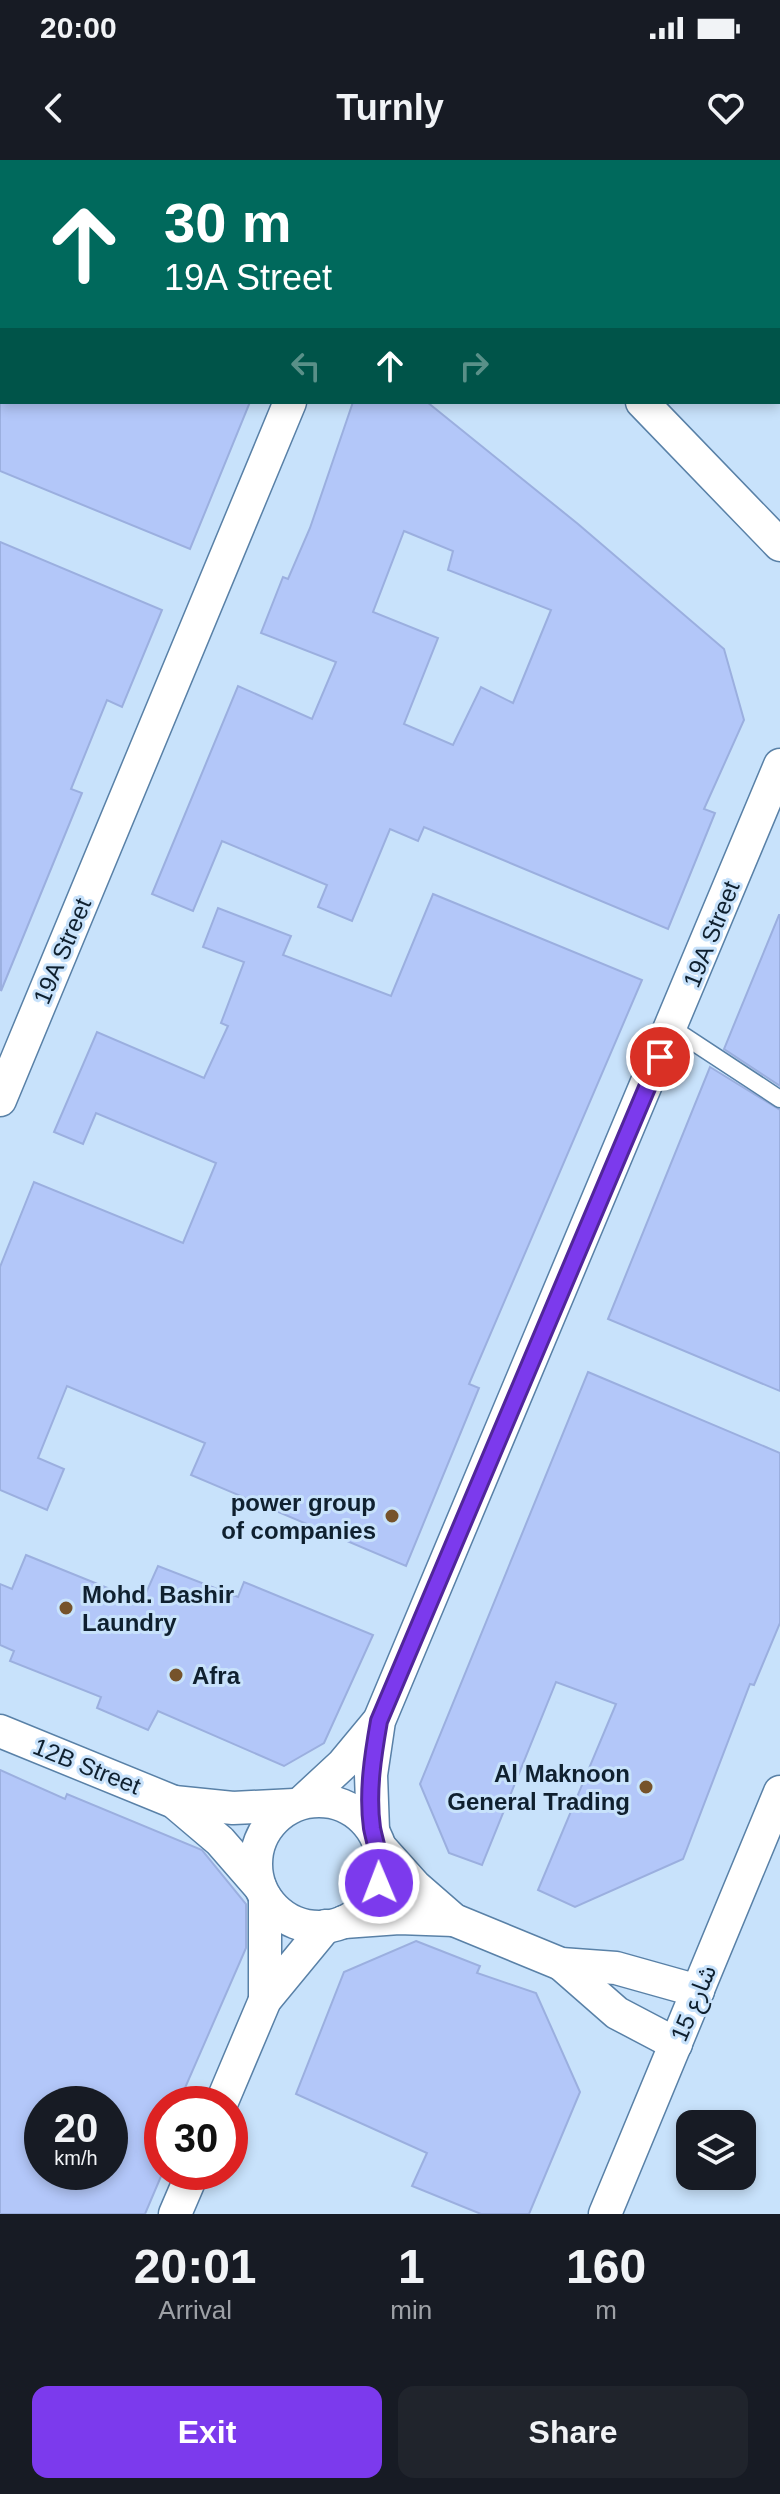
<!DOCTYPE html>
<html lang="en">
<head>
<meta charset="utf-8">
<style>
  :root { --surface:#171b24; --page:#20242c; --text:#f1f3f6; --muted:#9ea1a6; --accent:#7c3aed }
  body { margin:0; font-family:Helvetica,"Noto Sans Arabic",sans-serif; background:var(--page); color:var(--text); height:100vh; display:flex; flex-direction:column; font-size:30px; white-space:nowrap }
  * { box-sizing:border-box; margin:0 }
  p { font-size:26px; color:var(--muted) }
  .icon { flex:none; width:44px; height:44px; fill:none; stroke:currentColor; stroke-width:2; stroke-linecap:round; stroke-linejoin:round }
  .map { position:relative; height:2054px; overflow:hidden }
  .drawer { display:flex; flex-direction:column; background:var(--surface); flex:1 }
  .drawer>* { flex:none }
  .top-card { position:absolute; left:0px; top:0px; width:780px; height:244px; box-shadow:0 4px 12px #0003; background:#00695c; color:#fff; overflow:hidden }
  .tools { position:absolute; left:676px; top:1950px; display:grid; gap:16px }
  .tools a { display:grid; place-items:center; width:80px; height:80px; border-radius:16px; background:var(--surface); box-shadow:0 4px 12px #0003; font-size:40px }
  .speed { position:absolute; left:24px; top:1926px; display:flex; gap:16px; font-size:40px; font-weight:700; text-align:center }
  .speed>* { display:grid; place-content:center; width:104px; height:104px; border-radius:50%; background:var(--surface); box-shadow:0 4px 12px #0003; line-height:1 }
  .speed small { font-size:20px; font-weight:400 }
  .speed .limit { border:12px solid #d22; background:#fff; color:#111 }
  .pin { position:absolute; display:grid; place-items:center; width:68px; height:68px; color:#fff; margin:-34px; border:4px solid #fff; border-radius:50%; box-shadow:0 2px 8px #0007 }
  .me { position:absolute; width:88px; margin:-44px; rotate:359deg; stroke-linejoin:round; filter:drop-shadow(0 0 6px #0008) }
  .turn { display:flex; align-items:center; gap:28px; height:168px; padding:0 32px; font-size:36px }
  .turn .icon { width:104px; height:104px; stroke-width:2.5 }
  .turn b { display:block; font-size:56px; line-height:68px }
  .lanes { display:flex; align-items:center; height:76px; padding:0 32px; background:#0003; justify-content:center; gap:40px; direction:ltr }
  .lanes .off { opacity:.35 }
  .eta { display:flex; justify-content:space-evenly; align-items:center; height:136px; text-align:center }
  .eta b { font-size:48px; font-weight:700; line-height:56px }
  .primary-button { display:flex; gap:16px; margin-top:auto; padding:16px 32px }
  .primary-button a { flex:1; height:92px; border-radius:16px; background:var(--accent); color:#fff; font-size:32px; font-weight:700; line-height:92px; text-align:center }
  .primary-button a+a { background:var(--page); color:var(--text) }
  .status { display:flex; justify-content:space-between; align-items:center; height:56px; padding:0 40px; background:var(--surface); direction:ltr }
  .status svg { height:22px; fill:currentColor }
  header { display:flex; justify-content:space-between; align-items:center; height:104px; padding:0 32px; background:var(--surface); font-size:36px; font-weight:700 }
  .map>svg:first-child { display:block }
</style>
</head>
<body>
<div class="status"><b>20:00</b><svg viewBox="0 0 49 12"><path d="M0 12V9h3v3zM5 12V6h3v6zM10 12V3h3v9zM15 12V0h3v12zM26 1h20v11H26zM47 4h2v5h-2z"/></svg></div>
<header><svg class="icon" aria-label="back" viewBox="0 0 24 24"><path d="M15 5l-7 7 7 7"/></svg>Turnly<svg class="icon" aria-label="heart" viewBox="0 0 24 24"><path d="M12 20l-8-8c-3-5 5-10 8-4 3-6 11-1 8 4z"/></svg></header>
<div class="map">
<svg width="780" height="2054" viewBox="0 0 780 2054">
  <rect width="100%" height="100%" fill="#c8e2fb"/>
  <g fill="#b3c7f9" stroke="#9bafdf" stroke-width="2" fill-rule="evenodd">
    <path d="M0,242H250L190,389L0,311Z"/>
    <path d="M353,242H427L578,364L724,489L744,560L704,649L715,653L668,769L424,667L418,681L390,669L352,761L318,747L327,725L222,681L193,751L152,734L238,526L312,559L336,502L261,473L283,417L288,419L310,368ZM404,371L453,391L448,410L551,450L513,543L481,527L453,585L404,564L438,478L373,452Z"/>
    <path d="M0,382L162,450L122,547L107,540L71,629L82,633L1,831Z"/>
    <path d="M433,734L642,820L469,1224L479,1228L406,1406L191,1315L205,1283L67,1226L38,1298L64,1309L47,1350L0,1330V1107L34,1022L183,1083L216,1003L96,953L83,984L54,972L97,872L204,918L228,866L221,863L244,802L203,787L218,748L291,776L283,795L391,836Z"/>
    <path d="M779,755H780V926L724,889Z"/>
    <path d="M710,907L780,950V1231L608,1159Z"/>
    <path d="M588,1212L780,1293V1463L754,1525L750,1524L683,1699L575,1747L538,1730L616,1544L556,1522L482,1705L449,1693L420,1624Z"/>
    <path d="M26,1395L142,1442L158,1406L238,1437L244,1422L373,1475L324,1583L284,1606L158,1551L148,1570L97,1548L101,1537L10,1501L14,1491L0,1485V1424L12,1429Z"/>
    <path d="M0,1610L65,1639L67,1634L202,1690L246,1744V1788L178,1944H162V2014L145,2054H0ZM42,1944H110V2012H42Z"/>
    <path d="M416,1781L480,1806L477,1813L536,1833L580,1932L529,2054H481L412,2026L427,1993L296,1934L344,1812Z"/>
  </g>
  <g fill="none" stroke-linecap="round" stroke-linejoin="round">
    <defs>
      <g id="service">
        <path d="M59,2L60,0"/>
        <path d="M419,2V0"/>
        <path d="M0,156L2,150"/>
        <path d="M672,868L780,939"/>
      </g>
      <g id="minor">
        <path d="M642,242L780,385"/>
        <path d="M0,940L290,242"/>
        <path d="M0,1571L174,1642L220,1681L260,1727"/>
        <circle cx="319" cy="1704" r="63"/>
        <path d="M174,1642L233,1648L294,1645"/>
        <path d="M302,1642L343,1604L377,1563"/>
        <path d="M373,1670L371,1615L379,1561L780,605"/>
        <path d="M380,1687L415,1726L454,1760L561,1804L616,1808L698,1831"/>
        <path d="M344,1762L399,1758L454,1760"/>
        <path d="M561,1804L617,1853L676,1884"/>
        <path d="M265,1840V1737"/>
        <path d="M221,1944L265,1840L326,1766"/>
        <path d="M175,2054L193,2012"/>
        <path d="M605,2054L780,1632"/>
      </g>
    </defs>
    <use href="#service" stroke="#5981a7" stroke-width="19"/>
    <use href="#minor" stroke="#5981a7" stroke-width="35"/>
    <use href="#service" stroke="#fff" stroke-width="16"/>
    <use href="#minor" stroke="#fff" stroke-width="32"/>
  </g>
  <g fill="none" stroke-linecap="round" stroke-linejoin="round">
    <defs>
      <path id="route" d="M379,1723C382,1700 376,1688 372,1668C367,1633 373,1595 379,1561L660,897"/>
    </defs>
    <use href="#route" stroke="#51269a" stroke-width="20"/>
    <use href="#route" stroke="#7c3aed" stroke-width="14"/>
  </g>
  <g fill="#76532b" stroke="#c8e2fb" stroke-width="3">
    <circle cx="392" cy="1356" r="8"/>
    <circle cx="66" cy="1448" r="8"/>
    <circle cx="176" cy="1515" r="8"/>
    <circle cx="646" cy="1627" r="8"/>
  </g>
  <g text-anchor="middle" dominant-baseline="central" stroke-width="6" stroke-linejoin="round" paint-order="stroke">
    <g font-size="24" fill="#0f202f" stroke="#c8e2fb">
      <text transform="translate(711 774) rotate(-68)">19A Street</text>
      <text transform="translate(62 791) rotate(-67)">19A Street</text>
      <text transform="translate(87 1606) rotate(22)">12B Street</text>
      <text transform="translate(693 1843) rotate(-67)">شارع 15</text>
    </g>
    <g font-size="24" font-weight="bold" fill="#0f202f" stroke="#c8e2fb" text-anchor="end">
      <text x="376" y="1342">power group<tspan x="376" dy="28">of companies</tspan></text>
      <text x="82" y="1434" text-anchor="start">Mohd. Bashir<tspan x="82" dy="28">Laundry</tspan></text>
      <text x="192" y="1515" text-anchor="start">Afra</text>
      <text x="630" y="1613">Al Maknoon<tspan x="630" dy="28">General Trading</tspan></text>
    </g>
  </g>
</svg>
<div class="tools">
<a><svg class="icon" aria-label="layers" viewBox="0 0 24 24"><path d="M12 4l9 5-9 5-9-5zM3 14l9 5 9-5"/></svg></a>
</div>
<div class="speed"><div>20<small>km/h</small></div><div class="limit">30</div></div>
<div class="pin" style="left:660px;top:897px;background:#d93025"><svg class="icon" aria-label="arrive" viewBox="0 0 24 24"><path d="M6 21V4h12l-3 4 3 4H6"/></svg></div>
<svg class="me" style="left:379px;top:1723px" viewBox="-20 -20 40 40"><circle r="17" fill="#7c3aed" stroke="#fff" stroke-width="3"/><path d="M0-11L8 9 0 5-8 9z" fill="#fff"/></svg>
<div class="top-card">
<div class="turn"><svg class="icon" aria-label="ahead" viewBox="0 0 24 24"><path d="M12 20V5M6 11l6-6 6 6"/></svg><div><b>30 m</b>19A Street</div></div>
<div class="lanes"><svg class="icon off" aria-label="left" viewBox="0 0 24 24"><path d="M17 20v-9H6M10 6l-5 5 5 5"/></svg><svg class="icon" aria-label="ahead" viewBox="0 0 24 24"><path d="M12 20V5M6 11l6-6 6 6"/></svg><svg class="icon off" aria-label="right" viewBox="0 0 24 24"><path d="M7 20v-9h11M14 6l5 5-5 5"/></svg></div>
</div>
</div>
<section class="drawer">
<div class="eta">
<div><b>20:01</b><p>Arrival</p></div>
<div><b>1</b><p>min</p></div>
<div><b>160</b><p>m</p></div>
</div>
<div class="primary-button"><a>Exit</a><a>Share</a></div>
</section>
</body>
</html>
